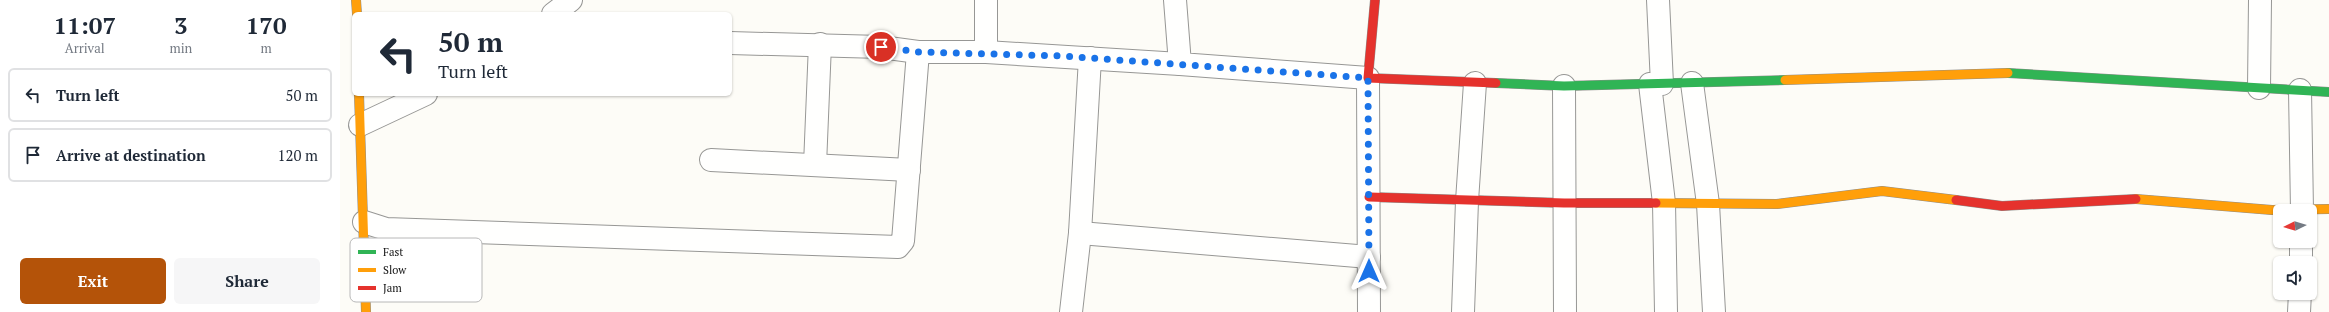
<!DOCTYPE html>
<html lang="en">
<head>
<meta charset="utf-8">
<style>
  :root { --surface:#fff; --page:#f6f6f7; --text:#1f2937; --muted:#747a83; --line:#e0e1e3; --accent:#b45309 }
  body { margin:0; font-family:"PT Serif",serif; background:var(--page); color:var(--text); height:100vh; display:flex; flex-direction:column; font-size:15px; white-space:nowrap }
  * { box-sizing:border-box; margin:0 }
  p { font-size:13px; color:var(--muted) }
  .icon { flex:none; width:22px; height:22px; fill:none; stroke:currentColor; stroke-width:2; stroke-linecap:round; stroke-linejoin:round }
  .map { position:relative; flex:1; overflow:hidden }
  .drawer { display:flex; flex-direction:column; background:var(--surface); width:340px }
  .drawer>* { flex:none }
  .guide { position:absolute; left:12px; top:12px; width:380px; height:84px; border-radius:6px; box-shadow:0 1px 3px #0004; background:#fff; color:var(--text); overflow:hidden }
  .needle { width:26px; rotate:265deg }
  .tools { position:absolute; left:1933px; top:204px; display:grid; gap:8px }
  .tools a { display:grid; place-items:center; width:44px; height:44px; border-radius:6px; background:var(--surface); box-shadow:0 1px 3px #0004; font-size:20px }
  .pin { position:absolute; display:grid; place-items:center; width:34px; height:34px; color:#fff; margin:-17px; border:2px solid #fff; border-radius:50%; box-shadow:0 1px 4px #0007 }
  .me { position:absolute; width:44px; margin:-22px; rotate:0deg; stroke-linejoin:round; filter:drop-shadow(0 0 3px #0008) }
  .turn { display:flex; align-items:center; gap:14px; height:84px; padding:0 20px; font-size:18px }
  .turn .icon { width:52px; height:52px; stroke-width:2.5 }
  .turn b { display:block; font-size:28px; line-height:34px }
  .eta { display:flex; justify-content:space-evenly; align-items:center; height:68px; text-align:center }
  .eta b { font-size:24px; font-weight:700; line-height:28px }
  .action { display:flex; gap:8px; margin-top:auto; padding:8px 20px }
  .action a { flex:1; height:46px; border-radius:6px; background:var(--accent); color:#fff; font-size:16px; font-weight:700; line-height:46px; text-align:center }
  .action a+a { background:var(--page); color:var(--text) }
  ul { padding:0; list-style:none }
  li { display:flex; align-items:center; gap:12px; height:54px; margin:0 8px 6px; padding:0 12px; border:2px solid var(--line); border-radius:6px }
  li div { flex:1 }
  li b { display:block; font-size:15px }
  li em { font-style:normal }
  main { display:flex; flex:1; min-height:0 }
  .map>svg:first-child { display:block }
</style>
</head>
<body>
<main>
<section class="drawer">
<div class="eta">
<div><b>11:07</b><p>Arrival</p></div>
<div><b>3</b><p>min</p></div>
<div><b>170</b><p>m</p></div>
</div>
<ul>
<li><svg class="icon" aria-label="left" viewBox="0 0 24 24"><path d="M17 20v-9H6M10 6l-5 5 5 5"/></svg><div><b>Turn left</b></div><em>50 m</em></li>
<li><svg class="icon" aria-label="arrive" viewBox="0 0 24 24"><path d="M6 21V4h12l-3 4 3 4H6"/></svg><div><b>Arrive at destination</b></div><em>120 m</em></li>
</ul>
<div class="action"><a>Exit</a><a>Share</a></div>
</section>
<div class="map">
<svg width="1989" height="312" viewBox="0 0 1989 312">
  <rect width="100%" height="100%" fill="#fdfcf7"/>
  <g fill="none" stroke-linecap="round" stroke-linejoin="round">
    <defs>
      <g id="street">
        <path d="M835,0L840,64L1028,78L1029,312"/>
        <path d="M1318,0L1322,84"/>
        <path d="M213,14L231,0"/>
        <path d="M390,43L541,47L578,52H646L840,64"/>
        <path d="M646,52V0"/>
        <path d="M1352,83L1368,204L1374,312"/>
        <path d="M1310,84L1324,203L1326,312"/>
        <path d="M1224,86L1225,312"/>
        <path d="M1919,88L1920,0"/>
        <path d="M1960,90L1962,211"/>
        <path d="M20,125L86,94"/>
        <path d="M371,160L569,170"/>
        <path d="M475,165L480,44"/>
        <path d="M24,222L46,229L558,247L563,241L578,52"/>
        <path d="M740,233L1029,257"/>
        <path d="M1961,263V241"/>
        <path d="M731,312L740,233L750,58"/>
        <path d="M1123,312L1127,201L1135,83"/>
        <path d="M1959,312L1960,293"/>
      </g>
      <g id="fast">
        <path d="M1668,73L1989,92"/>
        <path d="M1156,83L1224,86L1445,80"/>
      </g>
      <g id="slow">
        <path d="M16,0L17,14"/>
        <path d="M1445,80L1668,73"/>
        <path d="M19,94L26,312"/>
        <path d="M1796,199L1932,210L1989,209"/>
        <path d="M1316,203L1437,204L1542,191L1616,200"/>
      </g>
      <g id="jam">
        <path d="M1035,0L1028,78L1156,83"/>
        <path d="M1029,197L1224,203H1316"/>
        <path d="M1616,200L1662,206L1796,199"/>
      </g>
    </defs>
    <use href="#street" stroke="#979795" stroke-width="24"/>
    <use href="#fast" stroke="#8e8d8b" stroke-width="10"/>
    <use href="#slow" stroke="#8e8d8b" stroke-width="10"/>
    <use href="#jam" stroke="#8e8d8b" stroke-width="10"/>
    <use href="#street" stroke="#fffffe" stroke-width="22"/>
    <use href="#fast" stroke="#30b455" stroke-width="9"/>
    <use href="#slow" stroke="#ff9f0a" stroke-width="9"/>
    <use href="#jam" stroke="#e5322d" stroke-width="9"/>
  </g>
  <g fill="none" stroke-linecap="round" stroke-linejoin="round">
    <path stroke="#1a73e8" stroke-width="7" stroke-dasharray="0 12.6" d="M541,47L578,52L722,56L1028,78L1029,271"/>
  </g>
  <rect x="10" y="238" width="132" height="64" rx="6" fill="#fff" stroke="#b8b8b8" stroke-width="1"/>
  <rect x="18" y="250" width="18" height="4" fill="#30b455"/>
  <rect x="18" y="268" width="18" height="4" fill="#ff9f0a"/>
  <rect x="18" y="286" width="18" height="4" fill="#e5322d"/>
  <g font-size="11" fill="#111">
    <text x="43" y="256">Fast</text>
    <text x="43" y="274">Slow</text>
    <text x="43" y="292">Jam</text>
  </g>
</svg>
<div class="tools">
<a><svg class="needle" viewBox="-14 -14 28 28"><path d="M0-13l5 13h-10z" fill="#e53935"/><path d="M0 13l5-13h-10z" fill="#747a83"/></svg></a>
<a><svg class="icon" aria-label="sound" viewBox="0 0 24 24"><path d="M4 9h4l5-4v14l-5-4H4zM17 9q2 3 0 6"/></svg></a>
</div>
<div class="pin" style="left:541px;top:47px;background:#d93025"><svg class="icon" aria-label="arrive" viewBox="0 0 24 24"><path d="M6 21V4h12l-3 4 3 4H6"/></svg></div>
<svg class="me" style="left:1029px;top:271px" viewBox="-20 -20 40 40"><path d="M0-17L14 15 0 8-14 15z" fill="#1a73e8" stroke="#fff" stroke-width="4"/></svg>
<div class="guide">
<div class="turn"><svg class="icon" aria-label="left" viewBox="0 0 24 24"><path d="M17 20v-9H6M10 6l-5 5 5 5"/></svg><div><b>50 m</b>Turn left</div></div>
</div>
</div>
</main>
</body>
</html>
